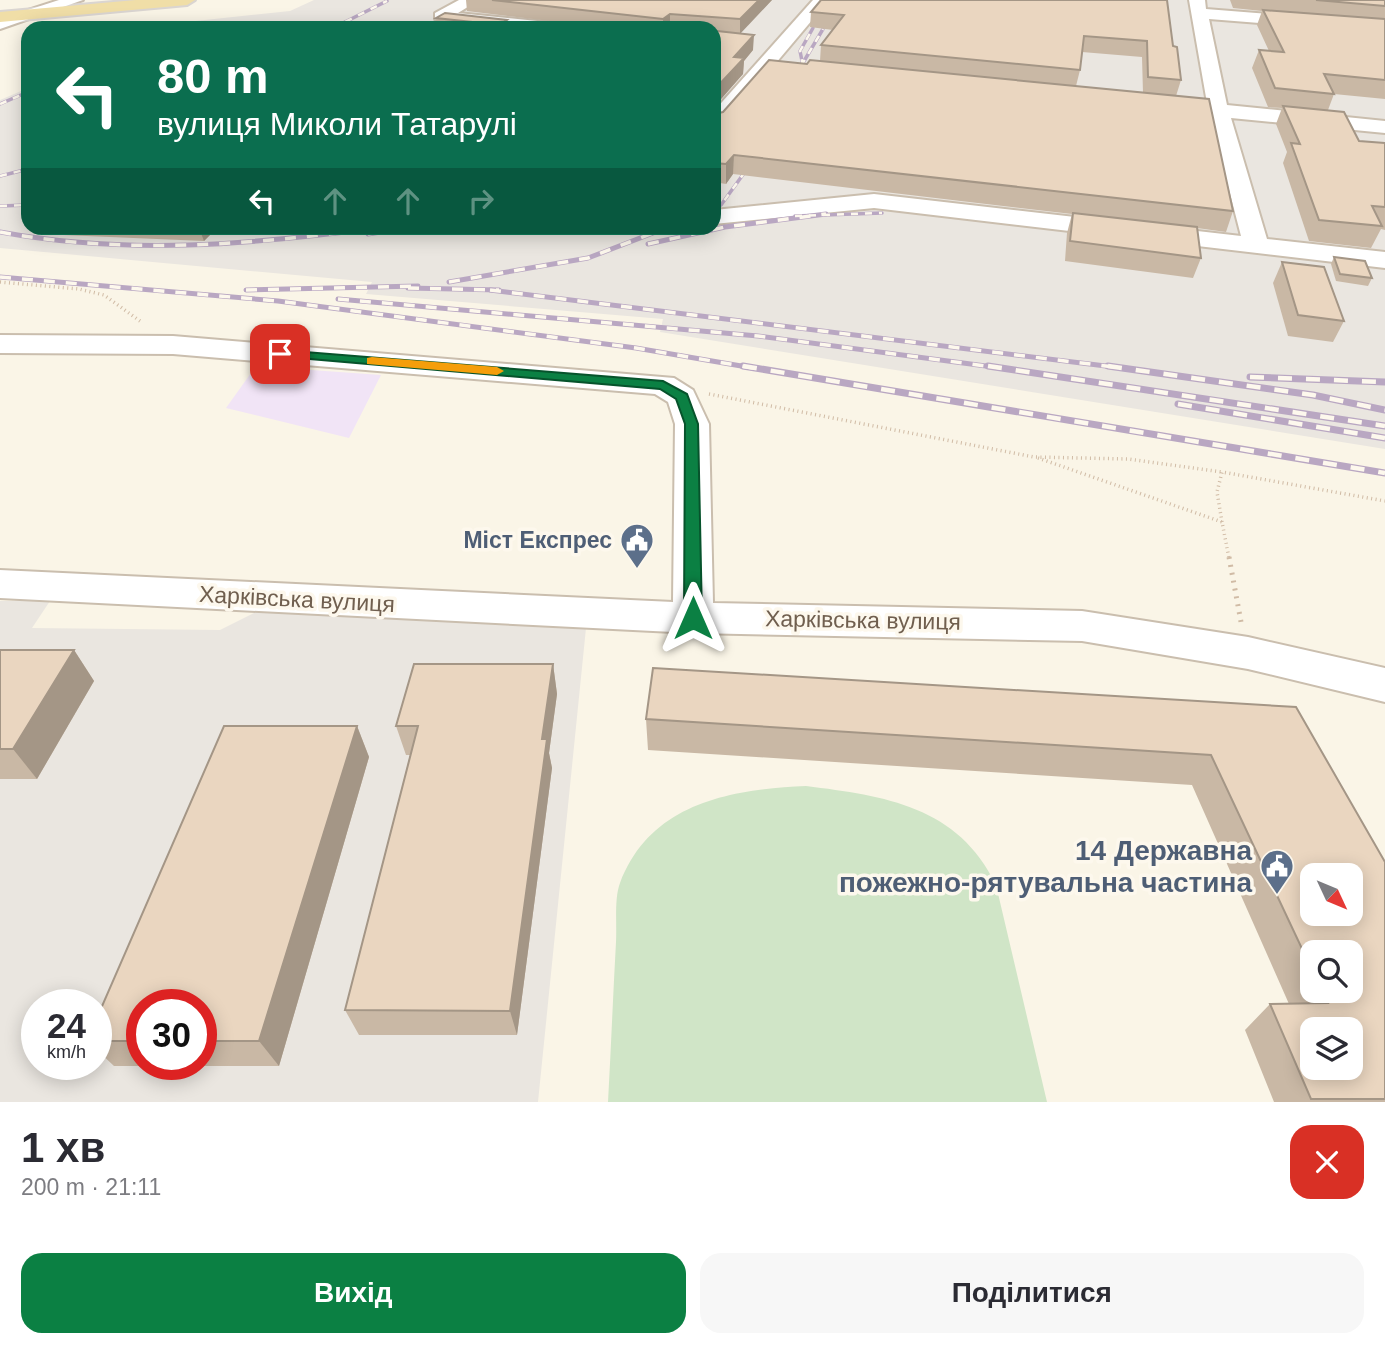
<!DOCTYPE html>
<html lang="uk">
<head>
<meta charset="utf-8">
<style>
  :root { --surface:#fff; --page:#f7f7f7; --text:#2b2b33; --muted:#7c7c81; --accent:#0b8043 }
  body { margin:0; font-family:Helvetica,sans-serif; background:var(--page); color:var(--text); height:100vh; display:flex; flex-direction:column; font-size:26px; white-space:nowrap }
  * { box-sizing:border-box; margin:0 }
  p { font-size:23px; color:var(--muted) }
  .icon { flex:none; width:38px; height:38px; fill:none; stroke:currentColor; stroke-width:2; stroke-linecap:round; stroke-linejoin:round }
  .map { position:relative; height:1102px; overflow:hidden }
  .panel { display:flex; flex-direction:column; background:var(--surface); flex:1 }
  .panel>* { flex:none }
  .guide { position:absolute; left:21px; top:21px; width:700px; height:214px; border-radius:21px; box-shadow:0 4px 18px #0003; background:#0b6e4f; color:#fff; overflow:hidden }
  .needle { width:46px; rotate:134deg }
  .buttons { position:absolute; left:1300px; top:863px; display:grid; gap:14px }
  .buttons a { display:grid; place-items:center; width:63px; height:63px; border-radius:14px; background:var(--surface); box-shadow:0 4px 18px #0003; font-size:35px }
  .speed { position:absolute; left:21px; top:989px; display:flex; gap:14px; font-size:35px; font-weight:700; text-align:center }
  .speed>* { display:grid; place-content:center; width:91px; height:91px; border-radius:50%; background:var(--surface); box-shadow:0 4px 18px #0003; line-height:1 }
  .speed small { font-size:18px; font-weight:400 }
  .speed .limit { border:10px solid #d22; background:#fff; color:#111 }
  .pin { position:absolute; display:grid; place-items:center; width:60px; height:60px; color:#fff; margin:-30px; border-radius:14px; box-shadow:0 4px 10px #0006 }
  .me { position:absolute; width:77px; margin:-38px; rotate:0deg; stroke-linejoin:round; filter:drop-shadow(0 0 5px #0008) }
  .turn { display:flex; align-items:center; gap:24px; height:147px; padding:0 21px; font-size:32px }
  .turn .icon { width:91px; height:91px; stroke-width:2.5 }
  .turn b { display:block; font-size:49px; line-height:60px }
  .lanes { display:flex; align-items:center; height:66px; padding:0 21px; background:#0003; justify-content:center; gap:35px; direction:ltr }
  .lanes .off { opacity:.35 }
  .round { display:grid; place-items:center; flex:none; width:74px; height:74px; border-radius:21px; background:var(--page) }
  .summary { display:flex; align-items:center; justify-content:space-between; height:119px; padding:0 21px }
  h1 { font-size:42px; font-weight:700; line-height:52px }
  .button { display:flex; gap:14px; margin-top:auto; padding:14px 21px }
  .button a { flex:1; height:80px; border-radius:21px; background:var(--accent); color:#fff; font-size:28px; font-weight:700; line-height:80px; text-align:center }
  .button a+a { background:var(--page); color:var(--text) }
  .map>svg:first-child { display:block }
</style>
</head>
<body>
<div class="map">
<svg width="1385" height="1102" viewBox="0 0 1385 1102">
  <rect width="100%" height="100%" fill="#faf5e7"/>
  <g fill="#eae6e0" fill-rule="evenodd">
    <path d="M314,0H1385V449L660,332L663,319L366,294L372,282L0,248V100L28,88V228H714V28H167L177,23L290,11Z"/>
    <path d="M0,601H50L32,628L220,630L258,611L586,628L538,1102H0ZM37,1004H96V1064H37ZM142,1004H201V1064H142Z"/>
  </g>
  <path fill="#f1e4f6" d="M256,366L381,375L349,438L226,408Z"/>
  <path fill="#d0e5c7" d="M806,786C885,796 958,806 996,885L1047,1102H608C611,1049 613,995 616,942C617,924 614,899 620,883C650,803 731,789 806,786Z"/>
  <g fill="none" stroke-linecap="round" stroke-linejoin="round">
    <defs>
      <g id="minor">
        <path d="M59,0H83L0,29V19Z"/>
        <path d="M459,0H479L458,13L557,23L565,28H510L435,19V13Z"/>
        <path d="M813,0H829L721,128L714,130V111Z"/>
        <path d="M1189,0H1205L1206,9L1385,23V33L1209,19L1227,105L1385,121V133L1231,118L1267,239L1385,252V268L874,208L714,224V210L874,194L1241,236L1210,116L1161,111L1151,105L1161,99L1207,103Z"/>
        <path d="M0,335L173,336L674,378L693,390L709,424L713,603L1082,611L1248,637L1385,668V702L1248,669L1082,641L693,633L0,598V570L673,602L675,424L668,402L655,394L173,354L0,353Z"/>
      </g>
      <path id="major" d="M136,0H195L187,5L0,22V12Z"/>
    </defs>
    <use href="#minor" stroke="#cabeae" stroke-width="4"/>
    <use href="#major" stroke="#dad5d1" stroke-width="4"/>
    <g stroke="#d0bba5" stroke-width="3.5" stroke-dasharray="1 3.5" stroke-linecap="butt">
      <path d="M0,282L79,289L104,295L140,321"/>
      <path d="M709,394L1034,457L1128,459L1222,472"/>
      <path d="M1038,458L1222,522L1229,558"/>
      <path d="M1222,522L1217,492L1222,472L1385,501"/>
    </g>
    <path stroke="#d0bba5" stroke-width="5" stroke-dasharray="2 6" stroke-linecap="butt" d="M1229,557L1241,622"/>
    <use href="#minor" fill="#fff" fill-rule="evenodd"/>
    <use href="#major" fill="#f0dea7" fill-rule="evenodd"/>
    <defs>
      <g id="rail-far2">
        <path d="M333,28L387,1"/>
        <path d="M803,66L800,51L813,28"/>
        <path d="M794,78L823,29"/>
        <path d="M0,104L28,92"/>
        <path d="M0,176L28,169"/>
        <path d="M714,189L730,166"/>
        <path d="M0,206L28,205"/>
        <path d="M714,209L721,205L755,158"/>
        <path d="M795,216L882,213"/>
      </g>
      <g id="rail-far1">
        <path d="M0,232C126,255 249,245 376,228"/>
        <path d="M368,234L406,228"/>
        <path d="M648,244L725,227L826,214"/>
        <path d="M0,277L278,301L636,348L753,368"/>
        <path d="M449,282L588,258L666,228"/>
        <path d="M408,288L499,290"/>
        <path d="M246,290L418,286"/>
        <path d="M490,290L1122,368"/>
        <path d="M338,299L758,336L1001,368"/>
      </g>
      <g id="rail">
        <path d="M743,366L1385,473"/>
        <path d="M988,366L1385,426"/>
        <path d="M1108,366L1313,395L1385,410"/>
        <path d="M1250,377L1385,382"/>
        <path d="M1178,404L1385,438"/>
      </g>
    </defs>
    <use href="#rail-far2" stroke="#b9a7c2" stroke-width="3.5"/>
    <use href="#rail-far1" stroke="#b9a7c2" stroke-width="5"/>
    <use href="#rail" stroke="#b9a7c2" stroke-width="7"/>
    <use href="#rail-far2" stroke="#fdf8ed" stroke-width="2.5" stroke-dasharray="7" stroke-linecap="butt"/>
    <use href="#rail-far1" stroke="#fdf8ed" stroke-width="3.5" stroke-dasharray="11" stroke-linecap="butt"/>
    <use href="#rail" stroke="#fdf8ed" stroke-width="4.5" stroke-dasharray="14" stroke-linecap="butt"/>
  </g>
  <g fill="#c9b8a5" fill-rule="evenodd">
    <path d="M466,0H772L740,33L753,50L744,61L743,74L714,107V34L716,32H714V28H609L467,11Z"/>
    <path d="M821,0H1168L1167,3L1173,46L1181,80L1176,96L1233,211L1226,232L1197,228L1201,258L1193,278L1065,261L1067,233L1072,214L733,174L726,184L714,182V114L723,112L807,64L820,61L821,45L833,30L810,27L811,12ZM1082,52L1142,57L1143,93L1076,86L1080,70Z"/>
    <path d="M1230,0H1385V99L1334,94L1328,110L1359,141L1385,143V230L1381,229L1371,248L1309,241L1283,163L1287,152L1276,124L1282,108L1268,107L1252,68L1259,50L1269,51L1257,25L1262,11L1233,8Z"/>
    <path d="M436,18L507,20L508,28H437Z"/>
    <path d="M59,228H217L204,241L63,235Z"/>
    <path d="M1334,257L1372,278L1368,286L1336,281L1331,264Z"/>
    <path d="M1282,262L1344,321L1333,342L1288,336L1273,283Z"/>
    <path d="M0,650H74L94,681L37,779H0Z"/>
    <path d="M553,664L557,694L549,753L552,768L517,1035H359L345,1010L410,755H406L396,726Z"/>
    <path d="M1296,707L1385,862V1102H1274L1245,1030L1270,1004H1289L1192,785L648,750L646,719ZM1312,952L1351,990H1312Z"/>
    <path d="M357,726L369,757L279,1066H114L96,1049V1020ZM142,1004H201V1064H142Z"/>
  </g>
  <g fill="#a49686">
    <path d="M759,0H772L740,34V19Z"/>
    <path d="M670,14V28H663V19Z"/>
    <path d="M507,20L508,28H500V25Z"/>
    <path d="M754,35L753,50L744,61L743,74L714,107V90L734,57Z"/>
    <path d="M734,155L733,174L726,184V164Z"/>
    <path d="M199,228H217L204,241Z"/>
    <path d="M74,650L94,681L37,779L13,749Z"/>
    <path d="M553,664L557,694L549,753L552,768L517,1035L510,1011L542,739Z"/>
    <path d="M357,726L369,757L279,1066L259,1041Z"/>
  </g>
  <g fill="#ead6c0" stroke="#a49686" stroke-width="2" fill-rule="evenodd">
    <path d="M492,0H759L740,19L670,14L663,19Z"/>
    <path d="M821,0H1167L1173,46L1177,47L1181,80L1148,77L1147,41L1084,36L1080,70L821,45L844,15L811,12Z"/>
    <path d="M1316,0H1385V6Z"/>
    <path d="M1263,10L1385,19V80L1324,74L1334,94L1275,88L1259,50L1284,52Z"/>
    <path d="M445,13L507,20L500,25L436,18Z"/>
    <path d="M717,31L754,35L734,57L744,58L714,90V34Z"/>
    <path d="M769,60L807,64L810,60L1209,99L1233,211L734,155L726,164L714,163V114L723,112Z"/>
    <path d="M1283,106L1344,112L1359,141L1385,143V207L1372,206L1382,226L1319,220L1291,143L1300,144Z"/>
    <path d="M1073,213L1197,227L1201,258L1070,241Z"/>
    <path d="M1334,257L1365,261L1372,278L1340,274Z"/>
    <path d="M1282,262L1324,267L1344,321L1298,315Z"/>
    <path d="M0,650H74L13,749H0Z"/>
    <path d="M414,664H553L542,739H547L510,1011L345,1010L418,726H396Z"/>
    <path d="M653,668L1296,707L1385,862V1099H1311L1270,1004L1328,1003L1322,990H1351V952H1312V970L1211,755L646,719ZM1312,875H1351V914H1312ZM1312,1029H1351V1068H1312Z"/>
    <path d="M224,726H357L259,1041H201V1004H142V1041H96V1020Z"/>
  </g>
  <path fill="#0b8043" stroke="#07532c" stroke-width="2" d="M280,350L663,381L687,394L698,424L702,618L699,622L693,624L684,618L685,424L676,399L660,389L275,356L273,354Z"/>
  <path fill="#f59e0b" d="M372,357L497,367L504,371L497,375L367,364V358Z"/>
  <defs>
    <symbol id="civic-pin" viewBox="-11 -11 22 30"><path d="M0 17L-7.5 6A9.5 9.5 0 1 1 7.5 6Z" fill="#5c6f8a" stroke="#fdf8ed"/><path d="M-.6-6.5H3V-4.5H.6V-3L4-1V1h2V6H-6V1h2V-1L-.6-3ZM-1.2 2.5V6h2.4V2.5Z" fill="#fff"/></symbol>
  </defs>
  <g fill-rule="evenodd">
    <use href="#civic-pin" x="618" y="521" width="38" height="52"/>
    <use href="#civic-pin" x="1258" y="847" width="38" height="52"/>
  </g>
  <g text-anchor="middle" dominant-baseline="central" stroke-width="7" stroke-linejoin="round" paint-order="stroke">
    <g font-size="23" font-weight="bold" fill="#4e5e75" stroke="#fdf8ed" text-anchor="end">
      <text x="612" y="540">Міст Експрес</text>
    </g>
    <g font-size="23" fill="#705f4f" stroke="#fdf8ed">
      <text transform="translate(297 599) rotate(3)">Харківська вулиця</text>
      <text transform="translate(863 620) rotate(1)">Харківська вулиця</text>
    </g>
    <g font-size="28" font-weight="bold" fill="#4e5e75" stroke="#fdf8ed" text-anchor="end">
      <text x="1252" y="850">14 Державна<tspan x="1252" dy="32">пожежно-рятувальна частина</tspan></text>
    </g>
  </g>
</svg>
<div class="buttons">
<a><svg class="needle" viewBox="-14 -14 28 28"><path d="M0-13l5 13h-10z" fill="#e53935"/><path d="M0 13l5-13h-10z" fill="#7c7c81"/></svg></a>
<a><svg class="icon" aria-label="search" viewBox="0 0 24 24"><circle cx="10" cy="10" r="6"/><path d="M15 15l6 6"/></svg></a>
<a><svg class="icon" aria-label="layers" viewBox="0 0 24 24"><path d="M12 4l9 5-9 5-9-5zM3 14l9 5 9-5"/></svg></a>
</div>
<div class="speed"><div>24<small>km/h</small></div><div class="limit">30</div></div>
<div class="pin" style="left:280px;top:354px;background:#d93025"><svg class="icon" aria-label="arrive" viewBox="0 0 24 24"><path d="M6 21V4h12l-3 4 3 4H6"/></svg></div>
<svg class="me" style="left:693px;top:618px" viewBox="-20 -20 40 40"><path d="M0-17L14 15 0 8-14 15z" fill="#0b8043" stroke="#fff" stroke-width="4"/></svg>
<div class="guide">
<div class="turn"><svg class="icon" aria-label="left" viewBox="0 0 24 24"><path d="M17 20v-9H6M10 6l-5 5 5 5"/></svg><div><b>80 m</b>вулиця Миколи Татарулі</div></div>
<div class="lanes"><svg class="icon" aria-label="left" viewBox="0 0 24 24"><path d="M17 20v-9H6M10 6l-5 5 5 5"/></svg><svg class="icon off" aria-label="ahead" viewBox="0 0 24 24"><path d="M12 20V5M6 11l6-6 6 6"/></svg><svg class="icon off" aria-label="ahead" viewBox="0 0 24 24"><path d="M12 20V5M6 11l6-6 6 6"/></svg><svg class="icon off" aria-label="right" viewBox="0 0 24 24"><path d="M7 20v-9h11M14 6l5 5-5 5"/></svg></div>
</div>
</div>
<section class="panel">
<div class="summary"><div><h1>1 хв</h1><p>200 m · 21:11</p></div><a class="round" style="background:#d93025;color:#fff"><svg class="icon" aria-label="close" viewBox="0 0 24 24"><path d="M6 6l12 12M18 6L6 18"/></svg></a></div>
<div class="button"><a>Вихід</a><a>Поділитися</a></div>
</section>
</body>
</html>
